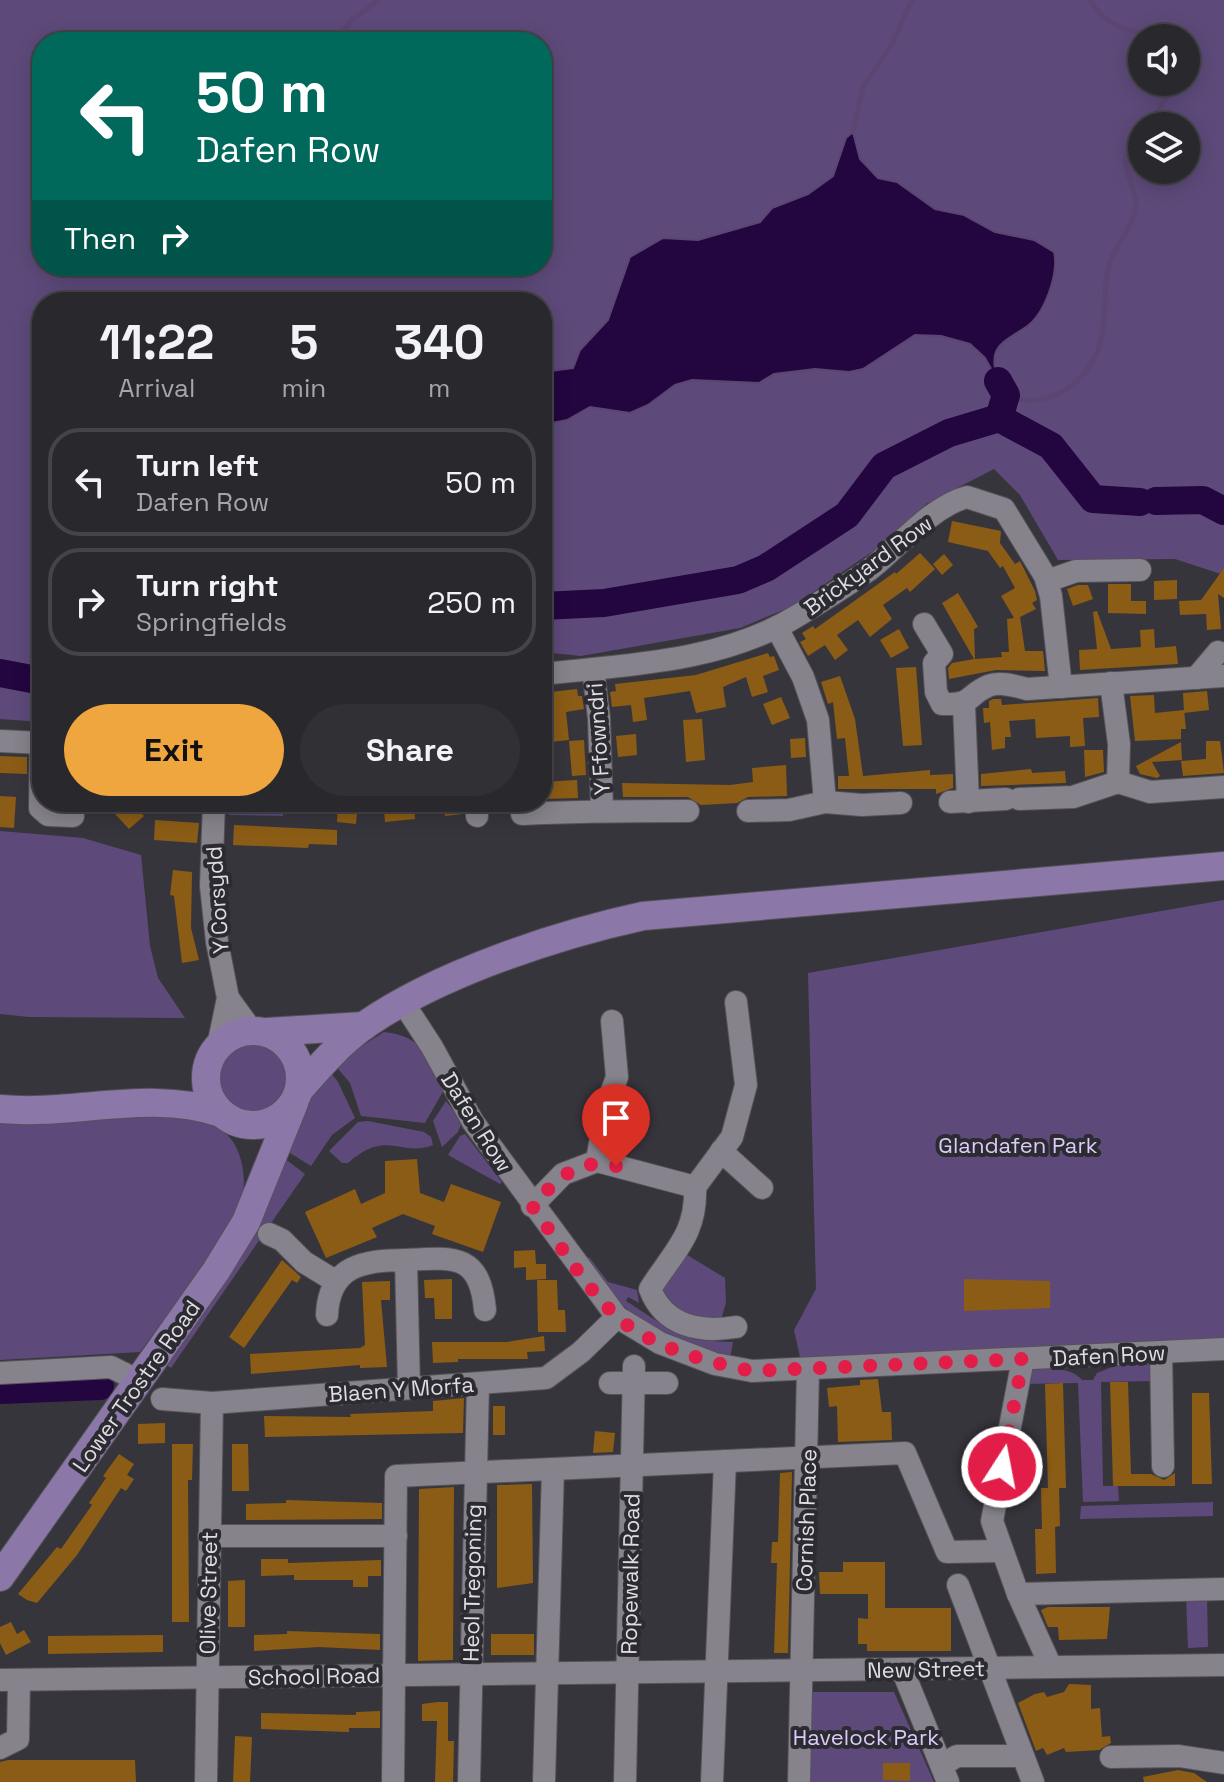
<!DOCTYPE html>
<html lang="en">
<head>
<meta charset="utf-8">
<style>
  :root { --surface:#29282d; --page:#313035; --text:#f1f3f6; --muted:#a5a6aa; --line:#454449; --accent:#f0a63e }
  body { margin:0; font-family:"Space Grotesk",sans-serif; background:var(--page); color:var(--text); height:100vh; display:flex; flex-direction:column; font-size:30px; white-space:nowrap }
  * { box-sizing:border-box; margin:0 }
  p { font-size:26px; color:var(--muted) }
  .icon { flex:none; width:44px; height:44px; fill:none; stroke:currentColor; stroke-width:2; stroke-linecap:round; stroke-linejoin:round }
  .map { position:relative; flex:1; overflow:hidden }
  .side { position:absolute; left:32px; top:292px; width:520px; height:520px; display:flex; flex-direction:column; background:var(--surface); border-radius:32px; box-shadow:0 4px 20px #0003,0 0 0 2px var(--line) }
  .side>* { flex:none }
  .top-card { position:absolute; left:32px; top:32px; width:520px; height:244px; border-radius:32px; box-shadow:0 4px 20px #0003,0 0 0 2px var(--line); background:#00695c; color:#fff; overflow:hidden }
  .controls { position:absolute; left:1128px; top:24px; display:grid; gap:16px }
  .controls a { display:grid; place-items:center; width:72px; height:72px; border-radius:50%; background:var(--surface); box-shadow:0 4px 20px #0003,0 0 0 2px var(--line); font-size:40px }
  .pin { position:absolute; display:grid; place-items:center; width:68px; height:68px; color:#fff; margin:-82px -34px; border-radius:50% 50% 50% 0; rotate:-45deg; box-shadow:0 0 8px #0007 }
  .pin .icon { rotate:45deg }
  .me { position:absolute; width:88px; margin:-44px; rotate:11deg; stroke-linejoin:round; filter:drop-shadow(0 0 6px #0008) }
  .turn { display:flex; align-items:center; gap:28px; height:168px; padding:0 32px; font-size:36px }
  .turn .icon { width:104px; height:104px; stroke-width:2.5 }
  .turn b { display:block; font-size:56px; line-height:68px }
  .then { display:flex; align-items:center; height:76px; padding:0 32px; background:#0003; gap:16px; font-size:30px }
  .eta { display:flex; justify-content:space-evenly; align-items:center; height:136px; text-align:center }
  .eta b { font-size:48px; font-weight:700; line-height:56px }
  .primary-button { display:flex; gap:16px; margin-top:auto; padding:16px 32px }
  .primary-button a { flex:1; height:92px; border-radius:48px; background:var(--accent); color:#111; font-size:32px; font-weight:700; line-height:92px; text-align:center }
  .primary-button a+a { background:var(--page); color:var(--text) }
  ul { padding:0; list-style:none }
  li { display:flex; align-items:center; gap:24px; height:108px; margin:0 16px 12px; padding:0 16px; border:4px solid var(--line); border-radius:32px }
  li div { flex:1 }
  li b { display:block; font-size:30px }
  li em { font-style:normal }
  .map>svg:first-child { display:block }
</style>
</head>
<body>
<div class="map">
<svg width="1224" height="1782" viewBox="0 0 1224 1782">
  <rect width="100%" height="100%" fill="#37353c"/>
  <g fill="#5d4a7a" fill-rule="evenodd">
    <path d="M0,0H1224V575L1175,559L1058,560L1020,495L994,469L926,504L886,542L793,606L740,628L581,656L542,652V302H42V722L0,719ZM1142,38H1186V82H1142ZM42,42H542V266H42ZM1142,126H1186V170H1142Z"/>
    <path d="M144,802H199L198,814L154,812Z"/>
    <path d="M230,802H283V816L229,815Z"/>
    <path d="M0,831L83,838L141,855L150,946L158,978L185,1018L29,1017L0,1014Z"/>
    <path d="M1224,900V1345L802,1366L794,1330L816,1289L808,973Z"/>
    <path d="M384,1032C423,1036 427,1057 445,1088L425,1123L361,1116L350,1083L334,1064Z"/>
    <circle cx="254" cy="1078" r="34"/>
    <path d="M328,1069L338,1082L355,1118L332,1135L311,1166L282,1148L315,1085Z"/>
    <path d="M446,1101L462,1122L458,1132L442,1147L433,1121Z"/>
    <path d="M185,1110C203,1119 225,1127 235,1145C244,1162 247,1186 240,1204C220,1252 171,1309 140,1352L0,1360V1116Z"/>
    <path d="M368,1121L424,1132L431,1137L433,1145C400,1158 388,1128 348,1163H342L329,1151L358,1122Z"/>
    <path d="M465,1134L502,1182L500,1184L448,1155L460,1136Z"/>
    <path d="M280,1155L305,1174L171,1368L165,1364Z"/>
    <path d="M684,1253L725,1278L726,1303L721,1319L684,1318L656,1289Z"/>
    <path d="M589,1257L608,1282L637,1290L639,1303L628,1297L626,1301C667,1327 682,1342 733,1342L730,1358C707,1349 680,1342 658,1331C627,1314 605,1288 583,1262Z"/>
    <path d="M1117,1365H1152L1154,1381L1101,1382L1103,1486H1118L1119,1501L1083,1502L1078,1383L1024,1384L1027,1370C1044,1369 1071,1366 1082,1380H1093L1097,1373Z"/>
    <path d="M1213,1502V1516L1080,1519L1081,1506Z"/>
    <path d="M1207,1595L1208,1647L1188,1648L1186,1596Z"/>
    <path d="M807,1692H894L934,1782H807Z"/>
  </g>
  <g fill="#230540" stroke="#5b4671" stroke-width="2">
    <path d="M853,132L860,159L878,178L897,182L935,209L964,215L995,232L1034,240L1054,252C1059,273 1045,314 1026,327C1001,344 987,346 998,381L985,358L970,344L941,336L915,335L863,369L849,372L815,369L774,374L759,383L692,380L675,385L648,405L630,413L590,407L567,420L552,423L542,419V372L573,368L580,350L608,320L630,257L663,238L698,240L760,222L772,208L808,194L833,176L846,138Z"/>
    <path d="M220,266H313L279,276Z"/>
  </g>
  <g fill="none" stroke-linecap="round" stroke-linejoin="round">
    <g stroke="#5b4671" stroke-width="5">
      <path d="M1090,0C1107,29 1125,27 1153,38"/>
      <path d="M333,42L353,19L379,0"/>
      <path d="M1150,126L1175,82"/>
      <path d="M853,132L863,87L892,44L912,0"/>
      <path d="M1006,395C1042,412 1084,387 1098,350C1108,322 1102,293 1109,265C1115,244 1135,225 1136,204C1136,188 1123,171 1126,157L1142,141"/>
    </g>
    <g stroke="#230540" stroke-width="28">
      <path d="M998,381L1006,395L999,418L1051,446L1093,499L1140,502"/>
      <path d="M1156,501L1203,500L1224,511"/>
      <path d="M542,606L604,603L738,580L766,568L847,515L884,466L949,433L999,418"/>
      <path d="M0,673L42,681"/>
      <path d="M0,1390L100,1386"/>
    </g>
  </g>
  <g fill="#8b5c15">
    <path d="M952,521L1001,531L1000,543L1015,564L1020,561L1035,591L1037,600L1032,603L1036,609L1020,617L1025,651H1043L1045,671L996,670L949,679L948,668L952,663L974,659L942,603L958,593L970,613L978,627L974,629L975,659L1002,657L1001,652H1009L1007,619L1014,618L1001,596L1015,588L1003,566L1000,568L988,551L948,542Z"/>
    <path d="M920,553L935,569L910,592L907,588L883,605L892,619L870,637L858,620L837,635L848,650L835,660L825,645L808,656L800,642L806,639L802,633L813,626L815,629L895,572L896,574Z"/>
    <path d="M944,554L953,565L942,575L933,564Z"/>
    <path d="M1224,568V598L1218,594L1221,629L1207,630L1206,614L1180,615L1179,601L1201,600Z"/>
    <path d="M1177,580V599L1154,600V581Z"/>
    <path d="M1108,584H1131V601H1146V614L1108,613Z"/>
    <path d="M1078,585H1088L1093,599L1073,606L1067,589Z"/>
    <path d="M1097,611L1111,649L1141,647L1140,630L1154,629L1155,648L1176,646L1178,664L1080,670L1079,650L1097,649L1093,612Z"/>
    <path d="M899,629L909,648L891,658L880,640Z"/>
    <path d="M768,653L770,657L774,656L779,670L763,676L768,692L752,697L746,677L723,687L726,707L696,713L690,691L644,698L647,720L633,722L631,705L612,707L610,692L616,691L615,684L696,675Z"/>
    <path d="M916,667L922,745L903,746L896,668Z"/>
    <path d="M840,676L855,719L863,776L930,770V775L953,774V788L936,794V789H838V776H849L845,738L837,739L833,702L828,704L821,682Z"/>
    <path d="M577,689L578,696H582L584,709L566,712L569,740L550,742L547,712H542V693Z"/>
    <path d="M1207,691L1209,710L1184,713L1183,693Z"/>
    <path d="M1154,695L1155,713L1184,710L1186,729H1181V739L1135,741L1130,696Z"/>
    <path d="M781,697L790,718L772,725L763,704Z"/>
    <path d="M1098,698L1099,717L1083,718L1085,746L1070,747V736L1036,738L1035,719L1009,721L1011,737H1005V748L992,750L990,722L984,723L983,708H989V701L993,699H1001L1002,705Z"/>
    <path d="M702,719L705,760L686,762L683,720Z"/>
    <path d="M636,734L637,755L618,757L616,736Z"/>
    <path d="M805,738L806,757L791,758L790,739Z"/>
    <path d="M584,740L586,775L572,776L569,741Z"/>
    <path d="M1206,741H1220L1224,773L1183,776L1181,761L1206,759Z"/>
    <path d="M1181,742L1182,760L1152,762L1160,776L1157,778L1140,774L1136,766Z"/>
    <path d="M1084,750H1103L1104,772L1085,777Z"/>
    <path d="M0,756L27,757V774L0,773Z"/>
    <path d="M786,765L787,796L748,797L737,803L701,805L688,797H623L622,783L730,785L753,782L752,768Z"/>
    <path d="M1031,769L1032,773L1065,771L1066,783L981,786V774Z"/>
    <path d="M577,780L578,798L542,799V782Z"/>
    <path d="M0,796L16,797L14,828L0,827Z"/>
    <path d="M104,802H131L144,816L129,829Z"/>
    <path d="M338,802H358L356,824L337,822Z"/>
    <path d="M443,802H462L463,814L445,816Z"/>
    <path d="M414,805L415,819L385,822L384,808Z"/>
    <path d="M155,820L199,823L197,843L154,840Z"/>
    <path d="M234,825L337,830V845L309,844L308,848L233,845Z"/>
    <path d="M173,870L192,872L191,928L199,960L182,963L174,896L170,895Z"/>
    <path d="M417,1159L420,1193L444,1202L451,1184L501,1202L483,1252L432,1234L435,1226L403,1214L372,1228L377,1237L326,1258L305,1212L355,1189L361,1204L385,1193V1161Z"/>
    <path d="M535,1250L536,1264H546V1279L526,1280V1267L514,1268V1251Z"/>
    <path d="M282,1260L301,1277L297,1283L292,1280L244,1348L229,1337Z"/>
    <path d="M452,1279V1319H435L434,1298H425L424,1280Z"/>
    <path d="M964,1279L1050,1281V1308L964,1311Z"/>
    <path d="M537,1280H557L558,1310H565L566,1332H538Z"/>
    <path d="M390,1281V1300H381L387,1367L360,1368V1365L251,1374L250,1354L360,1348L365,1345L362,1282Z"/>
    <path d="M544,1336L545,1351L527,1352L528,1359H458V1362L433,1363L432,1342H507Z"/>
    <path d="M878,1379L882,1412H891L892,1440L838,1442L837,1406L829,1407L827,1388L860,1385V1380Z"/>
    <path d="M1110,1382H1128L1131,1474H1151L1164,1480L1175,1473V1486H1113Z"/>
    <path d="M1063,1383L1066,1488H1048L1045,1384Z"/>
    <path d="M1192,1393H1209L1212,1484H1192Z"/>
    <path d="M464,1398L463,1433L265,1437L264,1416L351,1417L350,1414L433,1411V1401Z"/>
    <rect x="493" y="1406" width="12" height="29"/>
    <path d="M165,1423V1443L138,1444V1424Z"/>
    <path d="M595,1431L615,1433L613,1452L593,1453Z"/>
    <path d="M172,1444H193L192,1480H188L189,1622H172Z"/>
    <path d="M232,1444H248L249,1491H232Z"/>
    <path d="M119,1454L134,1464L127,1475L134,1479L126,1491L121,1488L77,1555L37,1603L27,1600L18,1594L57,1547L61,1549L92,1505L89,1503L106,1478L103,1476Z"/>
    <path d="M792,1472L788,1653H774L777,1563H771L772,1542H778L780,1473Z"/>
    <path d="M532,1484L533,1583L497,1588V1485Z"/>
    <path d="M454,1487L453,1660L418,1661L419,1489Z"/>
    <path d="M1041,1488H1059L1060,1526L1055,1527L1056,1573L1036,1574L1035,1529H1042Z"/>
    <path d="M286,1500L382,1503V1519L246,1520V1504L286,1503Z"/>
    <path d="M261,1559H288V1563L381,1560V1576H368V1587H353V1580H294V1575L261,1576Z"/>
    <path d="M843,1562H885V1608H951V1651H867V1644H858V1618L868,1619V1594H820L819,1572H843Z"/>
    <path d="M245,1580V1627H228V1581Z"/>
    <path d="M1048,1607H1110L1107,1639L1059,1640L1058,1627H1048L1041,1610Z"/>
    <path d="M11,1622L17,1634L24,1630L31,1642L6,1655L0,1643V1627Z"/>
    <path d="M287,1631L380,1634V1650L319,1647L254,1651V1635L287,1634Z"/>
    <rect x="491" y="1634" width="43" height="21"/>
    <path d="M163,1635V1652L48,1654V1636Z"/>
    <path d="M1069,1684L1091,1685V1709L1100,1708L1102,1737L1110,1736L1111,1743L1099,1750L1066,1752L1064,1748L1047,1755L1043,1748L1036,1751L1018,1703L1035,1694L1044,1692L1047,1697L1064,1692Z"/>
    <path d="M438,1702H448V1741H454L453,1782H435L437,1721H422V1704Z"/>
    <path d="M380,1711V1728H349V1732L261,1729V1713L356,1715V1712Z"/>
    <path d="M235,1736L252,1737L250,1782H233Z"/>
    <path d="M8,1760H135L136,1782H0V1762Z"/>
    <path d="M883,1763H910V1781L883,1780Z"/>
    <path d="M1178,1770L1194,1773L1207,1782H1144L1143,1777Z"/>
  </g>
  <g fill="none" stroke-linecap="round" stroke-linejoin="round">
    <defs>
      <g id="minor">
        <path d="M1047,581L1076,571L1140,570"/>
        <path d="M924,624L942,654L934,663L936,692L942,704C975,705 965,696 988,686C1000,681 1015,686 1027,689L1224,676"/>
        <path d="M777,628L803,677L818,720L825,802"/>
        <path d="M593,669L599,718L602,809"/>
        <path d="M542,674C627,665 722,662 797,616C821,602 846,586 869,570C899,547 930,507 967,497L1004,509L1045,576L1051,596L1061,687"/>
        <path d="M1196,678L1218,652"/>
        <path d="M1111,683L1119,744L1118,782L1150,792L1224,787"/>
        <path d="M964,705L968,802"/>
        <path d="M0,741L42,743"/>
        <path d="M41,743L40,808L48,815L73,816"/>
        <path d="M1019,799L1073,797L1118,782"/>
        <path d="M214,802L211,886L217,942L228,998L218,1046"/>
        <path d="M476,802L477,816"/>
        <path d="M950,802L1006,799"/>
        <path d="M748,811L789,810L825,802L862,805L901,803"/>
        <path d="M522,814C577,811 632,811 688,811"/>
        <path d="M228,998L252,1031"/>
        <path d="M404,1004L432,1047L473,1122L617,1317L660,1343L715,1364L752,1371L1224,1349"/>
        <path d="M721,1151L762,1188"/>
        <path d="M597,1161L606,1107L617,1077L612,1021"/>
        <path d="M695,1187C697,1234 674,1251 650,1289C664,1326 700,1333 736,1327"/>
        <path d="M532,1206L563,1174L597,1161L695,1187L732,1137L746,1085L736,1002"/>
        <path d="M269,1234L282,1240L304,1262L335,1281"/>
        <path d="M406,1260C455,1257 480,1254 485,1310"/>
        <path d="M327,1315C329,1265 364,1260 406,1260L409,1388"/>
        <path d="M1161,1352L1163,1466"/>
        <path d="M1023,1359L992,1521L1018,1594L1051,1667"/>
        <path d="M0,1373L111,1367L139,1381"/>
        <path d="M610,1383H667"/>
        <path d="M162,1399L212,1403L546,1378L581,1352L617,1317"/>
        <path d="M209,1536H396"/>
        <path d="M958,1585L1033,1782"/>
        <path d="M1018,1594L1224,1589"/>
        <path d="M902,1669L948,1782"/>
        <path d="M0,1680L1224,1665"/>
        <path d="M0,1748L18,1739L19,1680"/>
        <path d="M1111,1757L1179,1756L1224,1763"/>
        <path d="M942,1765L957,1756H1022"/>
        <path d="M206,1782L212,1403"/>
        <path d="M393,1782L396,1476L905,1453L947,1552L1000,1551"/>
        <path d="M469,1782L478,1384"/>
        <path d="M544,1782L553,1469"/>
        <path d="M625,1782L634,1366"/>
        <path d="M712,1782L725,1461"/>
        <path d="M799,1782L808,1370"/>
      </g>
      <g id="major">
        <circle cx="253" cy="1078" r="47"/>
        <path d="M267,1032L364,1026"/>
        <path d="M299,1090C319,1067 340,1043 365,1025C438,974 556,935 643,916L1224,866"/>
        <path d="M0,1109C74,1116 149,1089 221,1113"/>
        <path d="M0,1577L216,1271L246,1222L294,1103"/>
      </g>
    </defs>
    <use href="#minor" stroke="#555258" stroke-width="24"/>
    <use href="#major" stroke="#555258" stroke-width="30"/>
    <use href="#minor" stroke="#86838c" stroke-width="22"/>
    <use href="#major" stroke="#8b78a9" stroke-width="28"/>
  </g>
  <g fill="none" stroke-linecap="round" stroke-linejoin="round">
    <path stroke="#e11d48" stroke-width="14" stroke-dasharray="0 25.2" d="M616,1166C577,1157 558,1179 532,1206C558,1241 583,1284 615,1315C649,1347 707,1362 752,1371L1023,1359L1002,1467"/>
  </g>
  <g text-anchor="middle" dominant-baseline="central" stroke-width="8" stroke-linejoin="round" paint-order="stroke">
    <g font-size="22" fill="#dfdde2" stroke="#2d2b32">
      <text transform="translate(868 565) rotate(-36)">Brickyard Row</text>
      <text transform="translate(598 739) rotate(-94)">Y Ffowndri</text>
      <text transform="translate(217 900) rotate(-94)">Y Corsydd</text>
      <text transform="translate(477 1122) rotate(58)">Dafen Row</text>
      <text transform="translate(1109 1355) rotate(-3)">Dafen Row</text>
      <text transform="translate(136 1386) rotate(-55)">Lower Trostre Road</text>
      <text transform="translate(401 1389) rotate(-4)">Blaen Y Morfa</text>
      <text transform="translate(806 1520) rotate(-88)">Cornish Place</text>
      <text transform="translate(630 1574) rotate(-89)">Ropewalk Road</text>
      <text transform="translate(472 1583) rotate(-89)">Heol Tregoning</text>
      <text transform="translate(208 1593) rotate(-89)">Olive Street</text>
      <text transform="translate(926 1669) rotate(-1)">New Street</text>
      <text transform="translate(314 1676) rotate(-1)">School Road</text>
    </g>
    <g font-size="22" fill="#dbcbf8" stroke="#2d2b32">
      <text x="1018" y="1145">Glandafen Park</text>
      <text x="866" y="1737">Havelock Park</text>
    </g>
  </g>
</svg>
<div class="controls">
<a><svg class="icon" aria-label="sound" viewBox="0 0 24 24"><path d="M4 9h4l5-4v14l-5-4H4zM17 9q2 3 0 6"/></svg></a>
<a><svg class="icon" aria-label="layers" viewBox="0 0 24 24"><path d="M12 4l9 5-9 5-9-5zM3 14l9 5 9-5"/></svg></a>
</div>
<div class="pin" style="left:616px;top:1166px;background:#d93025"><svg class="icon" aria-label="arrive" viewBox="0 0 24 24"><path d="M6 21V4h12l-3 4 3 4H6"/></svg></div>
<svg class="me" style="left:1002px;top:1467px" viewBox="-20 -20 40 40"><circle r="17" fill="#e11d48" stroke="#fff" stroke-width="3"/><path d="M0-11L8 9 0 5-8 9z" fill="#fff"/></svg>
<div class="top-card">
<div class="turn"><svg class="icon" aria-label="left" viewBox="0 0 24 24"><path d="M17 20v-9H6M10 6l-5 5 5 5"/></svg><div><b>50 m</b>Dafen Row</div></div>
<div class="then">Then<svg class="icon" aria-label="right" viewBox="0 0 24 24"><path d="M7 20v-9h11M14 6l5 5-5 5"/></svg></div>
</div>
<section class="side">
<div class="eta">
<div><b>11:22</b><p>Arrival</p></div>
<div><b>5</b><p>min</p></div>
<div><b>340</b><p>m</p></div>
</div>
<ul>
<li><svg class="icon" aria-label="left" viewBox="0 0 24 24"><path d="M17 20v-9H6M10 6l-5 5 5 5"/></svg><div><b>Turn left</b><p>Dafen Row</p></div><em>50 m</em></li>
<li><svg class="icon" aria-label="right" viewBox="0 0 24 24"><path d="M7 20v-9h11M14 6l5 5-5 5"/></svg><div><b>Turn right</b><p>Springfields</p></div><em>250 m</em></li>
</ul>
<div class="primary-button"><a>Exit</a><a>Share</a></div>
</section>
</div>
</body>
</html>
